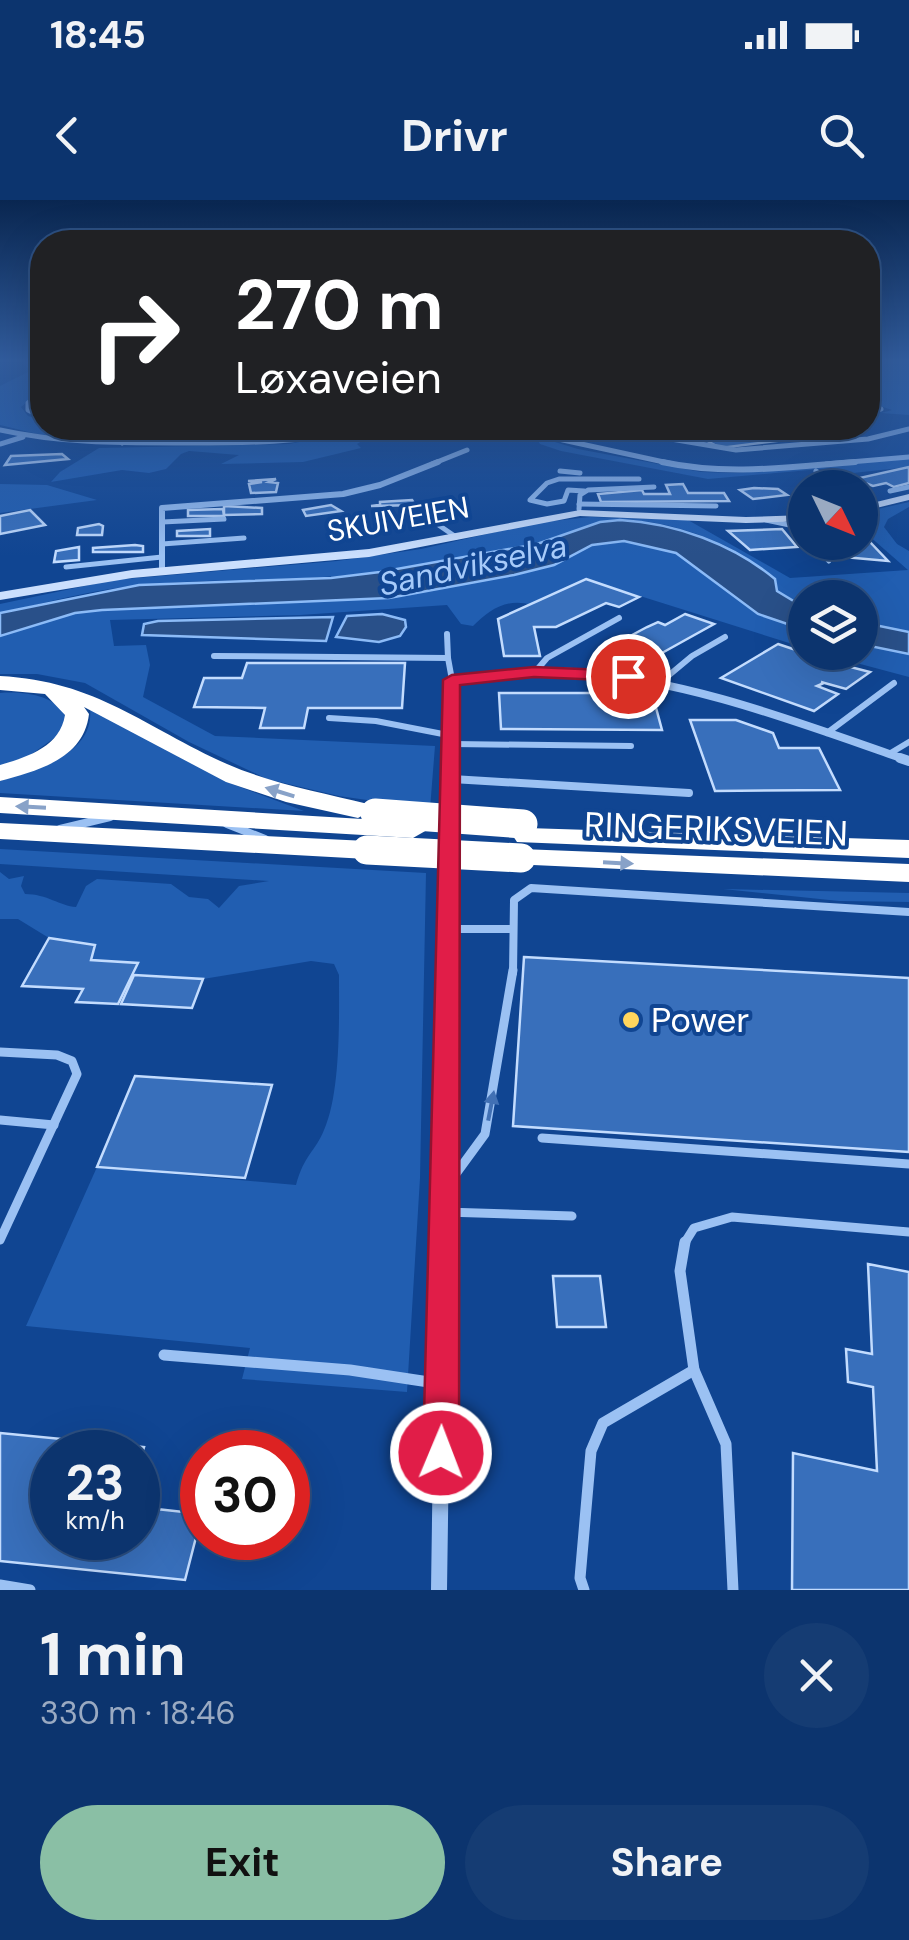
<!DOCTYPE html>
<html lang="en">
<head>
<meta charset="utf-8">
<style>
  :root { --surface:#0c346e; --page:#153c73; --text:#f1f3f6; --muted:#9aaac2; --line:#2c4f81; --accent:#8abfa5 }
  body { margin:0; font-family:"DM Sans",sans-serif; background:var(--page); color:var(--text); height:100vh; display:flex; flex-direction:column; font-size:38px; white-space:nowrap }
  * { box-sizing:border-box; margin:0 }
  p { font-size:32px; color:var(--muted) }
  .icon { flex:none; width:55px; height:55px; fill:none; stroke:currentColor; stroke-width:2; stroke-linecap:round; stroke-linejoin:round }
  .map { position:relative; height:1390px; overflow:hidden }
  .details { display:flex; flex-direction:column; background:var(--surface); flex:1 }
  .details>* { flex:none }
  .hud { position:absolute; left:30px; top:30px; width:850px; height:210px; border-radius:40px; box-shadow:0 10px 40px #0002,0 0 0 2px var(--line); background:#202124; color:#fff; overflow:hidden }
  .needle { width:65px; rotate:133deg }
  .buttons { position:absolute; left:788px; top:270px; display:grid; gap:20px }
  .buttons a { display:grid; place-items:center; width:90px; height:90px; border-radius:50%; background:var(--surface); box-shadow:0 10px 40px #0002,0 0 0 2px var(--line); font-size:50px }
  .speed { position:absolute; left:30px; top:1230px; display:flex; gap:20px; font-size:50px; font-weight:700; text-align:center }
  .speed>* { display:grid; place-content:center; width:130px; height:130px; border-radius:50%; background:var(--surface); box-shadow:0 10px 40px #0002,0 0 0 2px var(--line); line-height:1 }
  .speed small { font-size:25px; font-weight:400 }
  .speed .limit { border:15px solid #d22; background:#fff; color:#111 }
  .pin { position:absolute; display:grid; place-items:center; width:85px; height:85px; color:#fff; margin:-42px; border:5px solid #fff; border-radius:50%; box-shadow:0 2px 10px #0007 }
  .me { position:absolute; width:110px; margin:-55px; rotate:1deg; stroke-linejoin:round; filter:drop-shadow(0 0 8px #0008) }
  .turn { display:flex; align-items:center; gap:35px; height:210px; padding:0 40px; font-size:45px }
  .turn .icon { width:130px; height:130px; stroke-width:2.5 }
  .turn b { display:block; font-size:70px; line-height:85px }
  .round { display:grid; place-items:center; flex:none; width:105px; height:105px; border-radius:52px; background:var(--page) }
  .summary { display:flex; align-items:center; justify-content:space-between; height:170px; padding:0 40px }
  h1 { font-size:60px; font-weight:700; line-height:75px }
  .primary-button { display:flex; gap:20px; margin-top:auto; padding:20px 40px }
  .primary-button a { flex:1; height:115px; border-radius:60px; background:var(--accent); color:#111; font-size:40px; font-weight:700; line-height:115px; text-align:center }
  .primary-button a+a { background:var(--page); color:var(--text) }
  .status { display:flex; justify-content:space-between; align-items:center; height:70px; padding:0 50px; background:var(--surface); direction:ltr }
  .status svg { height:28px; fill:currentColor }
  header { display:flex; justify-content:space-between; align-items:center; height:130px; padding:0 40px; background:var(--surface); font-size:45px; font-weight:700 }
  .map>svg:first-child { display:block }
</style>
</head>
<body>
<div class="status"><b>18:45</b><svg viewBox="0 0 49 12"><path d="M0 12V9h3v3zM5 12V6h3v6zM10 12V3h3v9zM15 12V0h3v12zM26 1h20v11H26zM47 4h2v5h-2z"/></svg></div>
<header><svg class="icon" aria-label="back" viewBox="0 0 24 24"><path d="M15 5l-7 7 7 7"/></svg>Drivr<svg class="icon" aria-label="search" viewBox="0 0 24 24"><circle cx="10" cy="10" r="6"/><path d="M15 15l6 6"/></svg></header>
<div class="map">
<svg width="909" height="1390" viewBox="0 0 909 1390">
  <rect width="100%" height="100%" fill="#104592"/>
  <g fill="#215eb1">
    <path d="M22,161H42V189L21,207L28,216L42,220V228H74L115,238C85,248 30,232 0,225V186L30,171Z"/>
    <path d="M868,161H909V215L881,213L892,210L868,202Z"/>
    <path d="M369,228H414L362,241L357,244L361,248L303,262L221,264L239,255L189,251L181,254L166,269L149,273L122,270L51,282L60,272L99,248L289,244Z"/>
    <path d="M535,236L578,249L701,272L739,273L909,258V267L853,273L850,278L859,287H846L832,276L839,273L832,268L708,279L561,251L540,244Z"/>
    <path d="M0,284L47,285L97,300L0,313Z"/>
    <path d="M909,302V307L888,319L884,327L897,344L909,351V432L860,422V398H805V408L777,391V383C748,349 686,326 642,321C600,317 570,336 532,345C483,356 432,364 383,371C303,383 221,377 141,385C94,389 46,403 0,413V404L113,380L337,361L421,349L535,323L590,317L688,320L790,378L908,370L860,328V313Z"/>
    <path d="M624,341L676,353L758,414L805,430V448L586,379L532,405C506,397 488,411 473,426L461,424L447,405L300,415L110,420L114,446L146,445L150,465L143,497L215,536L435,546L430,609L339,596L267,579L189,542L85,483L37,474H0V436L75,413L102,410L389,398L514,375L554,365L592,345Z"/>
    <path d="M860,444L909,454V477L819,453L860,452Z"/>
    <path d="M0,493C22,491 58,495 66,518L64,531L29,556L0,566Z"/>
    <path d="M90,508L232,584L304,611L0,593V581C34,569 95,556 90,508Z"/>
    <path d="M0,649L426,673L420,978L407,1192L242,1179L250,1148L26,1126L97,967L296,985C304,955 315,952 324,930C341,892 339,817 339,775L334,764L311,761L203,779L134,775L137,763L91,760L94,745L49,738L18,719H0V672L9,679L24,676L21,686L25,694C47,694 60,706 76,707L86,686L97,679L171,684L189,697L208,699L219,708L239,686L269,681L0,664Z"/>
    <path d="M723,689L909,693V702L839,701Z"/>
  </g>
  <g fill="#295089" stroke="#8cbbf7" stroke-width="2.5">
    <path d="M620,320C675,323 733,344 775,379L777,391L805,408V430L758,414L676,353L624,341L592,345L554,365L514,375L389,398L102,410L75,413L0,436V413L139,385L331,378L380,372L537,344L600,322Z"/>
    <path d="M382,414L405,420L406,427L400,436L379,442L336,437L347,416Z"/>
    <path d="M333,417L326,441L142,435L144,424L158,421Z"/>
    <path d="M860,422L909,432V454L860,444Z"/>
  </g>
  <g fill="#386fbb" stroke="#c3dcfe" stroke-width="2.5">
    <path d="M238,228H271L286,229L282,235H234Z"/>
    <path d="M799,230L826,235L720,248L704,239Z"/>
    <path d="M62,254L68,259L5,265L11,256Z"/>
    <path d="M909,267V283L894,287L886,283L873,286L855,279Z"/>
    <path d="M276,279L269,282L278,283L276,292L251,293L249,284L262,282L248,281Z"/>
    <path d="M683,284L688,293H724L729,301L601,302L598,294L642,290L644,294H670L666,285Z"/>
    <path d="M754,288L778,289L787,295L753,299L740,290Z"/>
    <path d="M412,300L415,305L371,306L380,305V302Z"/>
    <path d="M331,305L341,311L306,316L303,310Z"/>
    <path d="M224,306L262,308V314L224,315Z"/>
    <path d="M223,309L224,316H188V310Z"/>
    <path d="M30,310L45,325L0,334V316Z"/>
    <path d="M99,324L103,326L102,335H77L78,328Z"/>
    <path d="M210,329V336H177V331Z"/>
    <path d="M782,329L797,347L750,350L728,331Z"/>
    <path d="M860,338L869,341L888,361L844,357L830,343L860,342Z"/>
    <path d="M135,345L143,346V352H93V348Z"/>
    <path d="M79,347V360L54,362L56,351Z"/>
    <path d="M586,379L639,397L619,407L606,403L556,427H534L540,456H504L498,419Z"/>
    <path d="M685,414L714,424L644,463L606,449L647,427L658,422L665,425Z"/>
    <path d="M778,444L835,463L870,472L846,489L821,482L824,483L817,486L838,494L814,511L721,478Z"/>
    <path d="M247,463H405L402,508H308L304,528H260L265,508L194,507L204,478H242Z"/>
    <path d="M499,493H652L662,530L501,529Z"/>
    <path d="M690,520H736L773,533L779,548H819L840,590L715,591Z"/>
    <path d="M49,738L95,745L91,760L138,763L118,804L76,802L83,789L22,786Z"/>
    <path d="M524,757L909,778V952L513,926Z"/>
    <path d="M134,775L203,779L192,808L121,804Z"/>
    <path d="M135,876L272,885L245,978L97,967Z"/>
    <path d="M868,1064L909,1072V1390H792L793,1253L877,1271L873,1187L848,1182L846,1149L872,1154Z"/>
    <path d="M553,1076H600L606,1127H557Z"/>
    <path d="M0,1233L144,1247L138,1267V1252H52V1338H138V1307L202,1314L185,1380L0,1361Z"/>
  </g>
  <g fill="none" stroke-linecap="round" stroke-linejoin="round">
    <path stroke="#9bc1f3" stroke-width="4" d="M127,235L220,231"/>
    <g stroke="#9bc1f3" stroke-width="5">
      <path d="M560,271L580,273"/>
      <path d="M816,271L840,288"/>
      <path d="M584,291L568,290L564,301L547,304L530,300L547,283L559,279H639"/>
      <path d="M890,291L909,287"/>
      <path d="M579,304L716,306"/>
      <path d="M579,309L580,295L588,290L654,287"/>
      <path d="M424,315L456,337"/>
      <path d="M766,320L799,327L805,334"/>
      <path d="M162,322L224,319"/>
      <path d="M812,342L829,361"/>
      <path d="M162,344L244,338"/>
      <path d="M66,367L162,357"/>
    </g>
    <g stroke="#9bc1f3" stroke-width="6">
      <path d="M447,434L448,458"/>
      <path d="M214,456L448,458L452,480"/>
      <path d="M535,472L547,458L619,418"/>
      <path d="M662,481L692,456L725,437"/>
      <path d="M329,518L376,521L453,536"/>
      <path d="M827,533L894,483"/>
      <path d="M453,544L631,546"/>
      <path d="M889,554L909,542"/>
    </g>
    <g stroke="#9bc1f3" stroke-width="8">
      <path d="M452,579L689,593"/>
      <path d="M227,624L265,639"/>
      <path d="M60,629L110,617"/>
      <path d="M449,729H511"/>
      <path d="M513,773L514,700L531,688L909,712"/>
    </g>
    <g stroke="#9bc1f3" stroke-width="9">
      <path d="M0,852L57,855L72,861L77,874L0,1040"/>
      <path d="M0,920L54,925"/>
      <path d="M542,938L909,964"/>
      <path d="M447,986L485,934L513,770"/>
      <path d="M445,1012L572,1016"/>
      <path d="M684,1044L694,1028L732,1017L909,1032"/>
    </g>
    <g stroke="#9bc1f3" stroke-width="11">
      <path d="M685,1042L680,1071L694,1170L726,1244L733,1390"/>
      <path d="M164,1155L350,1170L442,1184"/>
      <path d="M0,1385L30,1390"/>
      <path d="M584,1390L580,1378L591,1251L603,1223L694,1170"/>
    </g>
    <g stroke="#9bc1f3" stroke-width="5">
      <path d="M42,192L28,203V210L42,217"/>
      <path d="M868,212L881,209"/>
      <path d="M92,228L127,235L122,243"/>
      <path d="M606,228L736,250L868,239L909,229"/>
      <path d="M0,230C59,243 117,243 176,243C239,243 299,244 360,228"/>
      <path d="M220,231L230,228"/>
      <path d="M540,235L673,264"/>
      <path d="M669,235L733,236L803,228"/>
      <path d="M0,244L23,237"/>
      <path d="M432,264L467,250"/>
      <path d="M826,264L909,257"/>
    </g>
    <g stroke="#9bc1f3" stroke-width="6">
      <path d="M662,262C727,276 789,267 855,262"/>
      <path d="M162,370V308L343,294L380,285L438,262"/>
    </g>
    <path stroke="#9bc1f3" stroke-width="8" d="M451,560L452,480C493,475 533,470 574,472C690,480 799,523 907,560"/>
    <g stroke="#9bc1f3" stroke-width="10">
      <path d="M900,558L909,561"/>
      <path d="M448,773L451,558"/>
    </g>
    <path stroke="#9bc1f3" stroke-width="12" d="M444,1044L448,770"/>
    <path stroke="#9bc1f3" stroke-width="16" d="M439,1390L444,1042"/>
    <g fill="#cbdffd" fill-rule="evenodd">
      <path d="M909,294V300L860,312V306Z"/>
      <path d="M580,310L746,317L805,315V321L746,323L580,316L369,357L132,378L0,400V392L132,370L369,349Z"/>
    </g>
    <g fill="#fff" fill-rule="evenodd">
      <path d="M0,476C97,481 144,527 227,564C273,584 320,592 368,604L372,610L358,618L286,602L226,582L84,507L89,514C84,559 37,571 0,581V565C27,557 60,547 65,515L45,494L0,490Z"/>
      <path d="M0,597L413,622L427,630L413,638L0,613Z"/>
      <path d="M0,623L367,641L377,644L381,650L377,656L367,659L0,639Z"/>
      <path d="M527,628L909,640V658L517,642L513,636Z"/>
      <path d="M521,649L909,664V682L511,664L507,658L511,652Z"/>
    </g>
    <g stroke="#fff" stroke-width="29">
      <path d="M375,613L523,624"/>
      <path d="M367,650L521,658"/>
    </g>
  </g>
  <defs><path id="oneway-solid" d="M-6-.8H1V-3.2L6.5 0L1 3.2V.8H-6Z" transform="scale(2.5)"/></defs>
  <g fill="#88a2c8">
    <use href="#oneway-solid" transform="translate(280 592) rotate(-163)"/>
    <use href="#oneway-solid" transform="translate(31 607) rotate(-177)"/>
    <use href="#oneway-solid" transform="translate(618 663) rotate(3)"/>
  </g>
  <use fill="#4170b4" href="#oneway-solid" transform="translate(491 906) rotate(-79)"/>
  <linearGradient id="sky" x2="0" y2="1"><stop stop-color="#092650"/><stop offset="0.45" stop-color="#315c9d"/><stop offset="1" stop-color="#315c9d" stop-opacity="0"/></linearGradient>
  <rect width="909" height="356" fill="url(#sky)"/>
  <path fill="#e11d48" stroke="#92132f" stroke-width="2.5" d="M534,467L628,471L636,476L628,481L534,477L460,485L459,1253L454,1265L441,1271L428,1265L423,1253L443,480L452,475Z"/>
  <circle fill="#ffd55d" stroke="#104592" stroke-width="4" cx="631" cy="820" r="10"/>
  <g text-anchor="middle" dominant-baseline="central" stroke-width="8" stroke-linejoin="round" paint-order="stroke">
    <g font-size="30" fill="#fff" stroke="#104592">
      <text transform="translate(398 319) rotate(-10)">SKUIVEIEN</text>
    </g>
    <g font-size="32" font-style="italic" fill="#a7cbfa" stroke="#104592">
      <text transform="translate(473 365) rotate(-12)">Sandvikselva</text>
    </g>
    <g font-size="35" fill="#fff" stroke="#104592">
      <text transform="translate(716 629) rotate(2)">RINGERIKSVEIEN</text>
    </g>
    <g font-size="35" fill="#fff" stroke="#104592" text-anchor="start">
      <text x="651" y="820">Power</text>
    </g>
  </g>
</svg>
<div class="buttons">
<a><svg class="needle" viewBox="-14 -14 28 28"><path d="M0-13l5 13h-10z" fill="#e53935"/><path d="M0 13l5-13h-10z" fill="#9aaac2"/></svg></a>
<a><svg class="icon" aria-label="layers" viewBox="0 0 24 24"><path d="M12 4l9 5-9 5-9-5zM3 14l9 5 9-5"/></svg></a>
</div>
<div class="speed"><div>23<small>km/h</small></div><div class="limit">30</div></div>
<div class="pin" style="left:628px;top:476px;background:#d93025"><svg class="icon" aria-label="arrive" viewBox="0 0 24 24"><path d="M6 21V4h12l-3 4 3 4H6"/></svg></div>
<svg class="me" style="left:441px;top:1253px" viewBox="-20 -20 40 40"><circle r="17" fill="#e11d48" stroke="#fff" stroke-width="3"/><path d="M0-11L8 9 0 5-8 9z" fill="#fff"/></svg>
<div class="hud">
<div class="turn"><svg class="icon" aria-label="right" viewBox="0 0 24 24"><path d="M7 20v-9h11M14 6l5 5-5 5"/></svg><div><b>270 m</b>Løxaveien</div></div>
</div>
</div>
<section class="details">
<div class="summary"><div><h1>1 min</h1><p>330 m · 18:46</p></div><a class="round"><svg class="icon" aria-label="close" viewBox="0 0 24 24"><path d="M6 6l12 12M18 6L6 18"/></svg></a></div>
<div class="primary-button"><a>Exit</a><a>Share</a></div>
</section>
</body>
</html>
